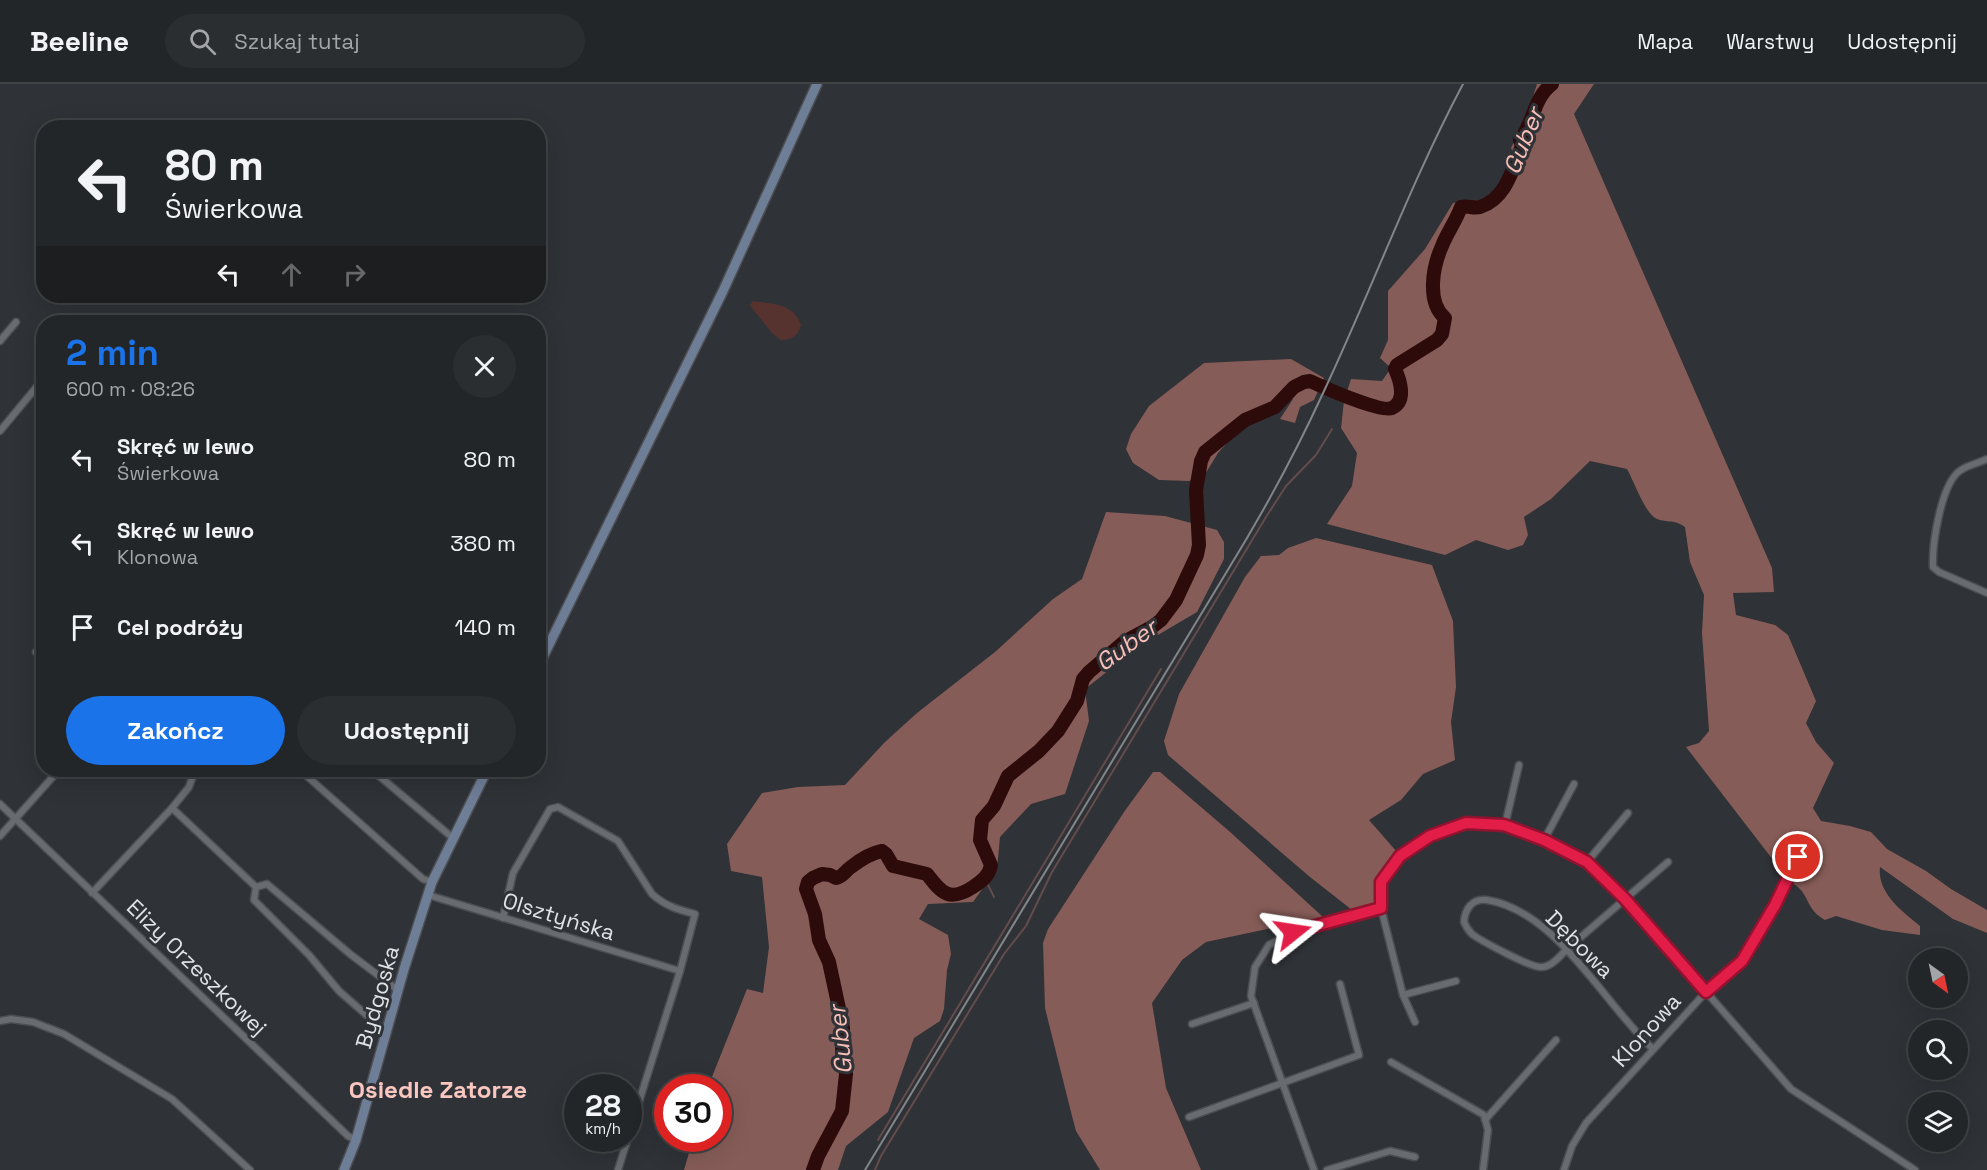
<!DOCTYPE html>
<html lang="pl">
<head>
<meta charset="utf-8">
<style>
  :root { --surface:#232628; --page:#2b2e30; --text:#f1f3f6; --muted:#a3a5a8; --line:#404345; --accent:#1a73e8 }
  body { margin:0; font-family:"Space Grotesk",sans-serif; background:var(--page); color:var(--text); height:100vh; display:flex; flex-direction:column; font-size:22px; white-space:nowrap }
  * { box-sizing:border-box; margin:0 }
  p { font-size:20px; color:var(--muted) }
  .icon { flex:none; width:33px; height:33px; fill:none; stroke:currentColor; stroke-width:2; stroke-linecap:round; stroke-linejoin:round }
  .map { position:relative; flex:1; overflow:hidden }
  .drawer { position:absolute; left:36px; top:231px; width:510px; height:462px; display:flex; flex-direction:column; background:var(--surface); border-radius:24px; box-shadow:0 6px 24px #0002,0 0 0 2px var(--line) }
  .drawer>* { flex:none }
  .banner { position:absolute; left:36px; top:36px; width:510px; height:183px; border-radius:24px; box-shadow:0 6px 24px #0002,0 0 0 2px var(--line); background:#232628; color:var(--text); overflow:hidden }
  .needle { width:39px; rotate:147deg }
  .tools { position:absolute; left:1908px; top:864px; display:grid; gap:12px }
  .tools a { display:grid; place-items:center; width:60px; height:60px; border-radius:50%; background:var(--surface); box-shadow:0 6px 24px #0002,0 0 0 2px var(--line); font-size:30px }
  .speed { position:absolute; left:564px; top:990px; display:flex; gap:12px; font-size:30px; font-weight:700; text-align:center }
  .speed>* { display:grid; place-content:center; width:78px; height:78px; border-radius:50%; background:var(--surface); box-shadow:0 6px 24px #0002,0 0 0 2px var(--line); line-height:1 }
  .speed small { font-size:15px; font-weight:400 }
  .speed .limit { border:9px solid #d22; background:#fff; color:#111 }
  .pin { position:absolute; display:grid; place-items:center; width:51px; height:51px; color:#fff; margin:-26px; border:3px solid #fff; border-radius:50%; box-shadow:0 2px 6px #0007 }
  .me { position:absolute; width:66px; margin:-33px; rotate:75deg; stroke-linejoin:round; filter:drop-shadow(0 0 4px #0008) }
  .turn { display:flex; align-items:center; gap:21px; height:126px; padding:0 30px; font-size:27px }
  .turn .icon { width:78px; height:78px; stroke-width:2.5 }
  .turn b { display:block; font-size:42px; line-height:51px }
  .lanes { display:flex; align-items:center; height:57px; padding:0 30px; background:#0003; justify-content:center; gap:30px; direction:ltr }
  .lanes .off { opacity:.35 }
  .round { display:grid; place-items:center; flex:none; width:63px; height:63px; border-radius:32px; background:var(--page) }
  .head { display:flex; align-items:center; justify-content:space-between; height:102px; padding:0 30px }
  h1 { font-size:36px; font-weight:600; line-height:45px; color:var(--accent) }
  .action { display:flex; gap:12px; margin-top:auto; padding:12px 30px }
  .action a { flex:1; height:69px; border-radius:36px; background:var(--accent); color:#fff; font-size:24px; font-weight:600; line-height:69px; text-align:center }
  .action a+a { background:var(--page); color:var(--text) }
  ul { padding:0; list-style:none }
  li { display:flex; align-items:center; gap:18px; height:84px; padding:0 30px }
  li div { flex:1 }
  li b { display:block; font-size:22px }
  li em { font-style:normal }
  header { display:flex; align-items:center; gap:36px; box-sizing:border-box; height:84px; padding:0 30px; background:var(--surface); border-bottom:2px solid var(--line) }
  header strong { font-size:28px }
  nav { display:flex; gap:33px; margin-inline-start:auto; font-size:21px }
  .search { width:420px; height:54px; background:var(--page); display:flex; align-items:center; gap:15px; box-sizing:border-box; padding:0 21px; border-radius:33px; color:var(--muted); font-size:22px }
  .map>svg:first-child { display:block }
</style>
</head>
<body>
<header>
<strong>Beeline</strong>
<div class="search"><svg class="icon" aria-label="search" viewBox="0 0 24 24"><circle cx="10" cy="10" r="6"/><path d="M15 15l6 6"/></svg>Szukaj tutaj</div>
<nav><a>Mapa</a><a>Warstwy</a><a>Udostępnij</a></nav>
</header>
<div class="map">
<svg width="1987" height="1086" viewBox="0 0 1987 1086">
  <rect width="100%" height="100%" fill="#2f3236"/>
  <path fill="#573330" d="M753,217C773,220 794,219 801,241C798,252 792,256 781,256L772,249L751,223L750,221Z"/>
  <g fill="#865c58">
    <path d="M1537,0H1594L1574,30L1772,484L1774,508L1733,509L1736,531L1775,541L1788,551L1816,617L1806,639L1816,658L1834,679L1813,724L1821,737L1850,742L1871,748L1887,765L1926,787L1951,805L1987,826V849L1953,835L1880,783C1877,809 1902,827 1920,842V851L1882,846L1836,832L1825,836C1804,825 1811,808 1790,798L1686,663L1699,659L1709,647L1702,549L1704,511L1690,478L1685,443C1674,435 1668,439 1657,435C1645,430 1634,397 1627,385L1590,377L1551,415L1524,433L1528,451L1523,461L1508,466L1476,456L1445,471L1327,440L1352,402L1357,369L1341,344L1344,317L1351,295L1382,297L1391,284L1380,274L1388,256V207L1425,165L1453,119L1484,116L1498,105L1514,71L1511,64L1526,34Z"/>
    <path d="M1291,275L1324,294L1314,316L1300,323L1295,339L1280,335L1293,315L1249,334L1218,369L1204,392L1189,397L1159,396L1133,379L1126,365L1131,350L1149,322L1204,279Z"/>
    <path d="M1106,428L1165,432L1217,446L1224,458V475L1197,528L1141,561L1085,605L1089,637L1065,710L1031,720L1000,753L997,785L973,818L928,820L919,835L948,851L951,870L947,886L944,925L940,937L914,954L888,1028L846,1062L838,1086H684L693,1055L718,1054V1004L708,1003L747,905L763,909L769,863L762,793L731,787L727,760L762,709L798,703L845,701L885,658L917,629L995,568L1053,515L1082,495Z"/>
    <path d="M1316,454L1432,481L1453,537L1456,603L1451,638L1455,676L1423,690L1401,716L1369,736L1397,768L1378,798L1377,821L1352,826L1310,793L1168,671L1164,657L1179,610L1245,493L1261,472L1279,471L1288,464Z"/>
    <path d="M1153,688H1160L1229,747L1323,833L1206,858L1182,876L1152,919L1166,1004L1201,1086H1100L1076,1047L1072,1032L1045,924L1043,859L1048,845L1124,728Z"/>
  </g>
  <g fill="none" stroke-linecap="round" stroke-linejoin="round">
    <g stroke="#634c4c" stroke-width="2">
      <path d="M1140,548L1147,560"/>
      <path d="M985,795L994,813"/>
      <path d="M878,1056L1161,585"/>
      <path d="M875,1086L881,1072L1004,870L1026,842L1052,788L1266,433L1286,402L1316,371L1332,345"/>
    </g>
    <path stroke="#2d0b0a" stroke-width="14" d="M813,1086L818,1072L842,1027L846,990L842,968L843,944L840,929L829,878L819,856L815,830L806,805L808,798L813,794L822,790L830,791L836,794C843,793 845,787 851,783C860,776 871,769 882,767L886,770L893,782L927,790C942,810 950,818 973,803C982,797 989,792 991,781L980,756L982,736L994,722L1008,692L1039,667L1058,647L1077,617L1083,595L1089,588L1124,558L1152,543L1161,536L1176,516L1197,471L1199,461L1196,406L1201,377L1205,368L1245,336L1275,323L1294,303L1304,298L1310,297C1323,303 1380,329 1392,324C1407,317 1400,296 1395,285L1397,281L1437,256L1442,250L1445,234C1426,218 1433,182 1442,162C1447,149 1456,137 1461,123C1468,121 1473,125 1480,123C1506,115 1513,84 1522,62L1520,56C1534,39 1533,14 1552,0"/>
    <defs>
      <g id="minor">
        <path d="M0,257L16,238"/>
        <path d="M0,347L44,294"/>
        <path d="M1987,375C1979,379 1968,381 1961,386C1941,398 1932,461 1933,483L1939,488L1987,509"/>
        <path d="M36,568L44,570"/>
        <path d="M300,686L423,795L432,798"/>
        <path d="M372,686L453,754"/>
        <path d="M0,720L348,1052L356,1056"/>
        <path d="M172,724L256,803"/>
        <path d="M1505,741L1519,681"/>
        <path d="M0,752L59,686"/>
        <path d="M1544,756L1574,700"/>
        <path d="M1587,778L1628,729"/>
        <path d="M92,809L172,724L189,703L195,686"/>
        <path d="M428,811L680,887"/>
        <path d="M503,834L513,789L550,725L558,723L618,757L652,810C665,822 679,826 695,830L680,887L628,1053"/>
        <path d="M1403,911L1456,897"/>
        <path d="M0,937L11,935L33,938L64,950L172,1015L250,1086"/>
        <path d="M1415,938L1403,911L1381,824V798L1399,772L1430,752L1466,739L1505,741L1544,756L1587,778L1625,815L1791,1005L1915,1086"/>
        <path d="M1192,940L1254,919"/>
        <path d="M387,949L339,907L309,871L254,816L256,803L267,800L350,870L399,907"/>
        <path d="M1653,965C1604,920 1557,827 1487,816C1472,814 1465,825 1464,838C1466,843 1468,846 1472,850C1481,857 1530,883 1540,883C1551,884 1560,872 1567,865L1668,778"/>
        <path d="M1391,978L1484,1031L1488,1046L1483,1086"/>
        <path d="M1189,1033L1359,971L1340,900"/>
        <path d="M1485,1036L1556,956"/>
        <path d="M618,1086L628,1054"/>
        <path d="M1314,1086L1251,912L1255,883L1269,861L1293,848L1381,824"/>
        <path d="M1327,1086L1390,1067L1415,1073"/>
        <path d="M1564,1086L1572,1062L1586,1039L1706,908L1742,877L1775,821L1798,773"/>
      </g>
      <g id="secondary">
        <path d="M538,583L723,207L817,0"/>
        <path d="M344,1086L356,1056L404,885L432,798L487,686"/>
      </g>
    </defs>
    <use href="#minor" stroke="#4c4e52" stroke-width="9"/>
    <use href="#secondary" stroke="#4c4e52" stroke-width="12"/>
    <use href="#minor" stroke="#686b6f" stroke-width="6"/>
    <use href="#secondary" stroke="#6f7e97" stroke-width="9"/>
    <path stroke="#838689" stroke-width="2" d="M865,1086L1229,484C1264,427 1296,368 1324,307C1372,205 1410,100 1463,0"/>
  </g>
  <g fill="none" stroke-linecap="round" stroke-linejoin="round">
    <defs>
      <path id="route" d="M1293,848L1381,824V798L1400,772L1430,752L1466,739L1504,741L1544,756L1587,778L1625,815L1706,908L1742,877L1775,821L1798,773"/>
    </defs>
    <use href="#route" stroke="#92132f" stroke-width="15"/>
    <use href="#route" stroke="#e11d48" stroke-width="10"/>
  </g>
  <g text-anchor="middle" dominant-baseline="central" stroke-width="6" stroke-linejoin="round" paint-order="stroke">
    <g font-size="22" fill="#e1e3e6" stroke="#2f3236">
      <text transform="translate(559 832) rotate(17)">Olsztyńska</text>
      <text transform="translate(1580 860) rotate(45)">Dębowa</text>
      <text transform="translate(197 883) rotate(44)">Elizy Orzeszkowej</text>
      <text transform="translate(377 913) rotate(-74)">Bydgoska</text>
      <text transform="translate(1646 946) rotate(-48)">Klonowa</text>
    </g>
    <g font-size="24" font-style="italic" fill="#f9beb7" stroke="#2f3236">
      <text transform="translate(1523 57) rotate(-68)">Guber</text>
      <text transform="translate(1126 561) rotate(-36)">Guber</text>
      <text transform="translate(840 956) rotate(-96)">Guber</text>
    </g>
    <g font-size="24" font-weight="bold" fill="#fac6c0" stroke="#2f3236">
      <text x="438" y="1005">Osiedle Zatorze</text>
    </g>
  </g>
</svg>
<div class="tools">
<a><svg class="needle" viewBox="-14 -14 28 28"><path d="M0-13l5 13h-10z" fill="#e53935"/><path d="M0 13l5-13h-10z" fill="#a3a5a8"/></svg></a>
<a><svg class="icon" aria-label="search" viewBox="0 0 24 24"><circle cx="10" cy="10" r="6"/><path d="M15 15l6 6"/></svg></a>
<a><svg class="icon" aria-label="layers" viewBox="0 0 24 24"><path d="M12 4l9 5-9 5-9-5zM3 14l9 5 9-5"/></svg></a>
</div>
<div class="speed"><div>28<small>km/h</small></div><div class="limit">30</div></div>
<div class="pin" style="left:1798px;top:773px;background:#d93025"><svg class="icon" aria-label="arrive" viewBox="0 0 24 24"><path d="M6 21V4h12l-3 4 3 4H6"/></svg></div>
<svg class="me" style="left:1293px;top:848px" viewBox="-20 -20 40 40"><path d="M0-17L14 15 0 8-14 15z" fill="#e11d48" stroke="#fff" stroke-width="4"/></svg>
<div class="banner">
<div class="turn"><svg class="icon" aria-label="left" viewBox="0 0 24 24"><path d="M17 20v-9H6M10 6l-5 5 5 5"/></svg><div><b>80 m</b>Świerkowa</div></div>
<div class="lanes"><svg class="icon" aria-label="left" viewBox="0 0 24 24"><path d="M17 20v-9H6M10 6l-5 5 5 5"/></svg><svg class="icon off" aria-label="ahead" viewBox="0 0 24 24"><path d="M12 20V5M6 11l6-6 6 6"/></svg><svg class="icon off" aria-label="right" viewBox="0 0 24 24"><path d="M7 20v-9h11M14 6l5 5-5 5"/></svg></div>
</div>
<section class="drawer">
<div class="head"><div><h1>2 min</h1><p>600 m · 08:26</p></div><a class="round"><svg class="icon" aria-label="close" viewBox="0 0 24 24"><path d="M6 6l12 12M18 6L6 18"/></svg></a></div>
<ul>
<li><svg class="icon" aria-label="left" viewBox="0 0 24 24"><path d="M17 20v-9H6M10 6l-5 5 5 5"/></svg><div><b>Skręć w lewo</b><p>Świerkowa</p></div><em>80 m</em></li>
<li><svg class="icon" aria-label="left" viewBox="0 0 24 24"><path d="M17 20v-9H6M10 6l-5 5 5 5"/></svg><div><b>Skręć w lewo</b><p>Klonowa</p></div><em>380 m</em></li>
<li><svg class="icon" aria-label="arrive" viewBox="0 0 24 24"><path d="M6 21V4h12l-3 4 3 4H6"/></svg><div><b>Cel podróży</b></div><em>140 m</em></li>
</ul>
<div class="action"><a>Zakończ</a><a>Udostępnij</a></div>
</section>
</div>
</body>
</html>
